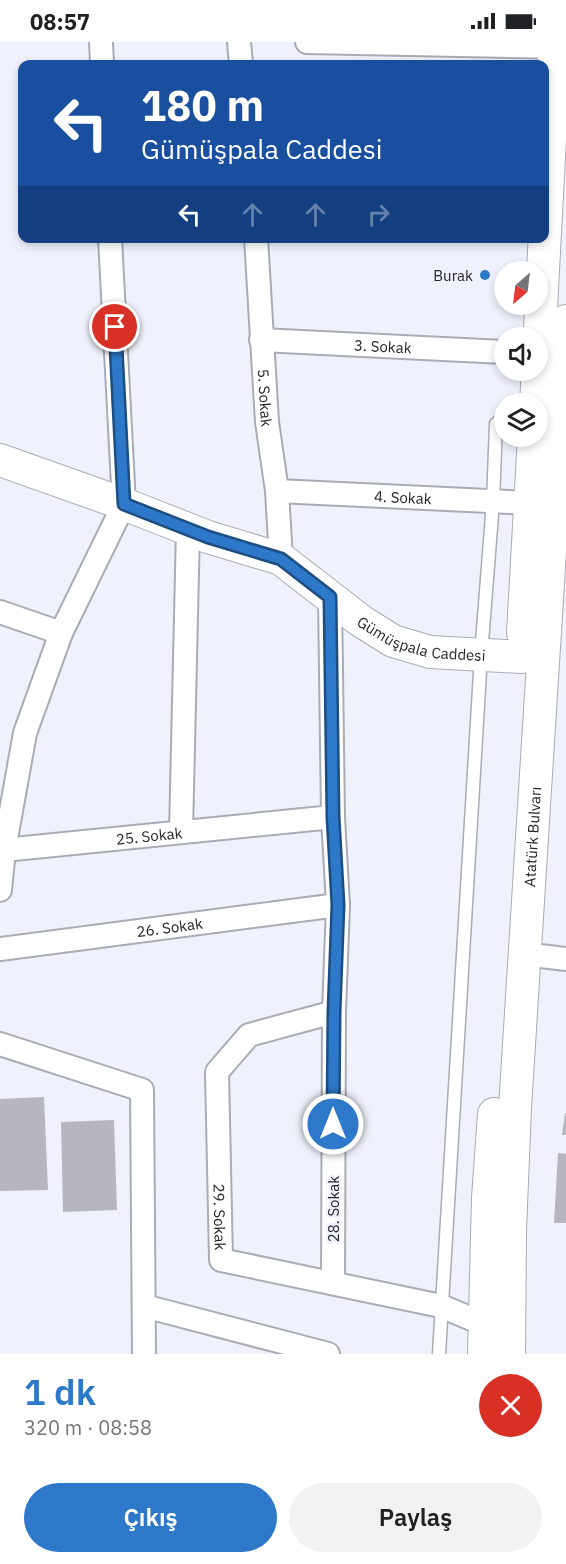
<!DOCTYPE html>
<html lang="tr">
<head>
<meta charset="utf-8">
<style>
  :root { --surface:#fff; --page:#f2f2f2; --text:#202124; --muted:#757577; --accent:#2d78c8 }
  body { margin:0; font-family:"IBM Plex Sans",sans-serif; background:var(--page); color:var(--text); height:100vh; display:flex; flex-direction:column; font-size:22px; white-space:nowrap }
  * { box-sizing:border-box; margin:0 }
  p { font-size:20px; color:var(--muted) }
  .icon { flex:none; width:33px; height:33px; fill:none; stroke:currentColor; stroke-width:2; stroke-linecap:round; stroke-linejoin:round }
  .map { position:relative; height:1312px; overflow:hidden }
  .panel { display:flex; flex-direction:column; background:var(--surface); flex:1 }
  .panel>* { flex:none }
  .guide { position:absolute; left:18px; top:18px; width:531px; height:183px; border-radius:12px; box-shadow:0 3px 9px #0003; background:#1a4fa0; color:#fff; overflow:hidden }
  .needle { width:39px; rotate:208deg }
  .tools { position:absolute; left:494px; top:219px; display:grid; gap:12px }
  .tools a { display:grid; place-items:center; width:54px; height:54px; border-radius:50%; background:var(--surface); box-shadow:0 3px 9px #0003; font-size:30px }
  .pin { position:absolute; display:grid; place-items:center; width:51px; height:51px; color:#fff; margin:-26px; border:3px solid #fff; border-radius:50%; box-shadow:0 2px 6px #0007 }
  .me { position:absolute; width:66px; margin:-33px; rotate:0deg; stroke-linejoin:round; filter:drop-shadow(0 0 4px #0008) }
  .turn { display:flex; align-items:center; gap:21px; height:126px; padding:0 24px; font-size:27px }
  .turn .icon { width:78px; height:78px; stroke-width:2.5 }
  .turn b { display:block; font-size:42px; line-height:51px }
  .lanes { display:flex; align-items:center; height:57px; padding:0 24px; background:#0003; justify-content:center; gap:30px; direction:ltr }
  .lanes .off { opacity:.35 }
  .round { display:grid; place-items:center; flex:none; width:63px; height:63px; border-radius:32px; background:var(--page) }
  .overview { display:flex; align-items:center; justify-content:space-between; height:102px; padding:0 24px }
  h1 { font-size:36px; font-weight:600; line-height:45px; color:var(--accent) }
  .button { display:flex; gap:12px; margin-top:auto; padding:12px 24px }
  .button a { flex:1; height:69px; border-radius:36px; background:var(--accent); color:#fff; font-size:24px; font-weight:600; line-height:69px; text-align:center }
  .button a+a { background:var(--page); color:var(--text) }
  .status { display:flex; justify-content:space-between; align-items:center; height:42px; padding:0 30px; background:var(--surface); direction:ltr }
  .status svg { height:16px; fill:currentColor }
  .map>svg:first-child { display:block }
</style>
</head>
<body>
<div class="status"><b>08:57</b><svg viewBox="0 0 49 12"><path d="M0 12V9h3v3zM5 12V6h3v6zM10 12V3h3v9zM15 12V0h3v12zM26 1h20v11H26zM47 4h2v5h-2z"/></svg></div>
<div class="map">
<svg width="566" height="1312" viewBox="0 0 566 1312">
  <rect width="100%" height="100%" fill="#eff2fc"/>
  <g fill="#b7b6bf">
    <path d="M44,1055L48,1148L0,1149V1057Z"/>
    <path d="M565,1071H566V1093H562Z"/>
    <path d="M114,1078L117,1168L63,1170L61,1080Z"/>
    <path d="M558,1111L566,1112V1181H554Z"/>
  </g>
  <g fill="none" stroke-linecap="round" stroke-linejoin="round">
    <defs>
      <path id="lane" d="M439,1312L481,613L493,460L496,382L504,375"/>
      <g id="street">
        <path d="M101,0L102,22"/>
        <path d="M239,0L241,22"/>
        <path d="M307,0L556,5"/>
        <path id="s1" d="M256,196L267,380L277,449L281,517"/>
        <path id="s2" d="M261,298L504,310"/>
        <path id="s3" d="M277,449L530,461"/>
        <path d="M330,555L333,775L338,863L334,970L333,1240"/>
        <path d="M0,570L61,591"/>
        <path d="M181,790L188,487"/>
        <path d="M4,808L25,691L61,591L124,462L110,196"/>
        <path id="s4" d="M0,848L4,808L333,775"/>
        <path id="s5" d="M0,907L338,863"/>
        <path d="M524,912L566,917"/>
        <path id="s6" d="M334,970L249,993L217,1030L221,1218L441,1264L486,1283"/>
        <path d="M0,1002L142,1048L144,1312"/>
        <path d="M144,1264L328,1312"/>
      </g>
      <g id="secondary">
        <path d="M536,362L555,0"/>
        <path id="s7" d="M0,418L124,462L208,495L281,517L361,579L393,599L430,610L521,615"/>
        <path d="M523,591L534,394"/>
        <path d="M484,1312L488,1156L494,1072"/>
        <path id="s8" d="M509,1312L510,1188L515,1066L562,319L566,279"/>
      </g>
    </defs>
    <use href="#lane" stroke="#a9acb5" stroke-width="15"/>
    <use href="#street" stroke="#a9acb5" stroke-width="26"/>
    <use href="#secondary" stroke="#a9acb5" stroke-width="34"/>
    <use href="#lane" stroke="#fff" stroke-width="12"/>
    <use href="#street" stroke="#fff" stroke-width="22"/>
    <use href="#secondary" stroke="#fff" stroke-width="32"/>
  </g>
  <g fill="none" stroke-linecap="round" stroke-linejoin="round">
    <defs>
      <path id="route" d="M115,285L124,462L208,495L281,517L330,555L333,775L338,863L334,970L333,1082"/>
    </defs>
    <use href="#route" stroke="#1d4e82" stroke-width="15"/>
    <use href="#route" stroke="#2d78c8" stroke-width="10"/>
  </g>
  <circle fill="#2d78c8" stroke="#eff2fc" stroke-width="2" cx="485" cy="233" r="6"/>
  <g text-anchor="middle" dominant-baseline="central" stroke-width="5" stroke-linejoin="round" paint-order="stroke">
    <g font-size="15" fill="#25262a" stroke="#eff2fc" text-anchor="end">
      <text x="473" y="233">Burak</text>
    </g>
    <g font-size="15" fill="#25262a" stroke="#eff2fc">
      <text stroke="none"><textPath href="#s2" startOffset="122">3. Sokak</textPath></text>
      <text stroke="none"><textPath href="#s1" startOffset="160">5. Sokak</textPath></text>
      <text stroke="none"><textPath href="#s3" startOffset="126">4. Sokak</textPath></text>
      <text stroke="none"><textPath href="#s7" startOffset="464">Gümüşpala Caddesi</textPath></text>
      <text stroke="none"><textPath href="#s4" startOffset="186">25. Sokak</textPath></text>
      <text stroke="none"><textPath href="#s8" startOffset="518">Atatürk Bulvarı</textPath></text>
      <text stroke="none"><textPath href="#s5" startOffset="171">26. Sokak</textPath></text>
      <text transform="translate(333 1167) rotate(-90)">28. Sokak</text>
      <text stroke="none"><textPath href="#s6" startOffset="282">29. Sokak</textPath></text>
    </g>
  </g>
</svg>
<div class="tools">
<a><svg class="needle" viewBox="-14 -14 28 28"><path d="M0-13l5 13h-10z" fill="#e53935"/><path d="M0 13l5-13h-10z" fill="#757577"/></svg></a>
<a><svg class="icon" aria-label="sound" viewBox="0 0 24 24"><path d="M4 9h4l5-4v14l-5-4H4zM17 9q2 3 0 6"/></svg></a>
<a><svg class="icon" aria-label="layers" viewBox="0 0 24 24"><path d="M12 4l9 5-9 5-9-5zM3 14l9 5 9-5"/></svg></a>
</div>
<div class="pin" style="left:115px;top:285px;background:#d93025"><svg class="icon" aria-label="arrive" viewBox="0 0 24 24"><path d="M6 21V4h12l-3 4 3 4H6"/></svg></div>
<svg class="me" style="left:333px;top:1082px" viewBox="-20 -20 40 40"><circle r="17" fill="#2d78c8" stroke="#fff" stroke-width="3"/><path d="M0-11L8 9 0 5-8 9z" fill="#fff"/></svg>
<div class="guide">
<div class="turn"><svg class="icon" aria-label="left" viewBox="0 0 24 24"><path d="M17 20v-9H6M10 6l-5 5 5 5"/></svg><div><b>180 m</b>Gümüşpala Caddesi</div></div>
<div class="lanes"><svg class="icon" aria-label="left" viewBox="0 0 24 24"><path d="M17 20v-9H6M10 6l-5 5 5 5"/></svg><svg class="icon off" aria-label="ahead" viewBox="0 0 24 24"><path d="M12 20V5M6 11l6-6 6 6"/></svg><svg class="icon off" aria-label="ahead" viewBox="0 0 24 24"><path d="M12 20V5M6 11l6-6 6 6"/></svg><svg class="icon off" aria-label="right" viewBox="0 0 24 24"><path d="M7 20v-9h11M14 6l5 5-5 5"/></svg></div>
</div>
</div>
<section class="panel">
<div class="overview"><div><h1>1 dk</h1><p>320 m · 08:58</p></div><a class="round" style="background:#d93025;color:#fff"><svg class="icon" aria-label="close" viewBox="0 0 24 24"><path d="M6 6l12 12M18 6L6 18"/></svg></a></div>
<div class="button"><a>Çıkış</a><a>Paylaş</a></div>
</section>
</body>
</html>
